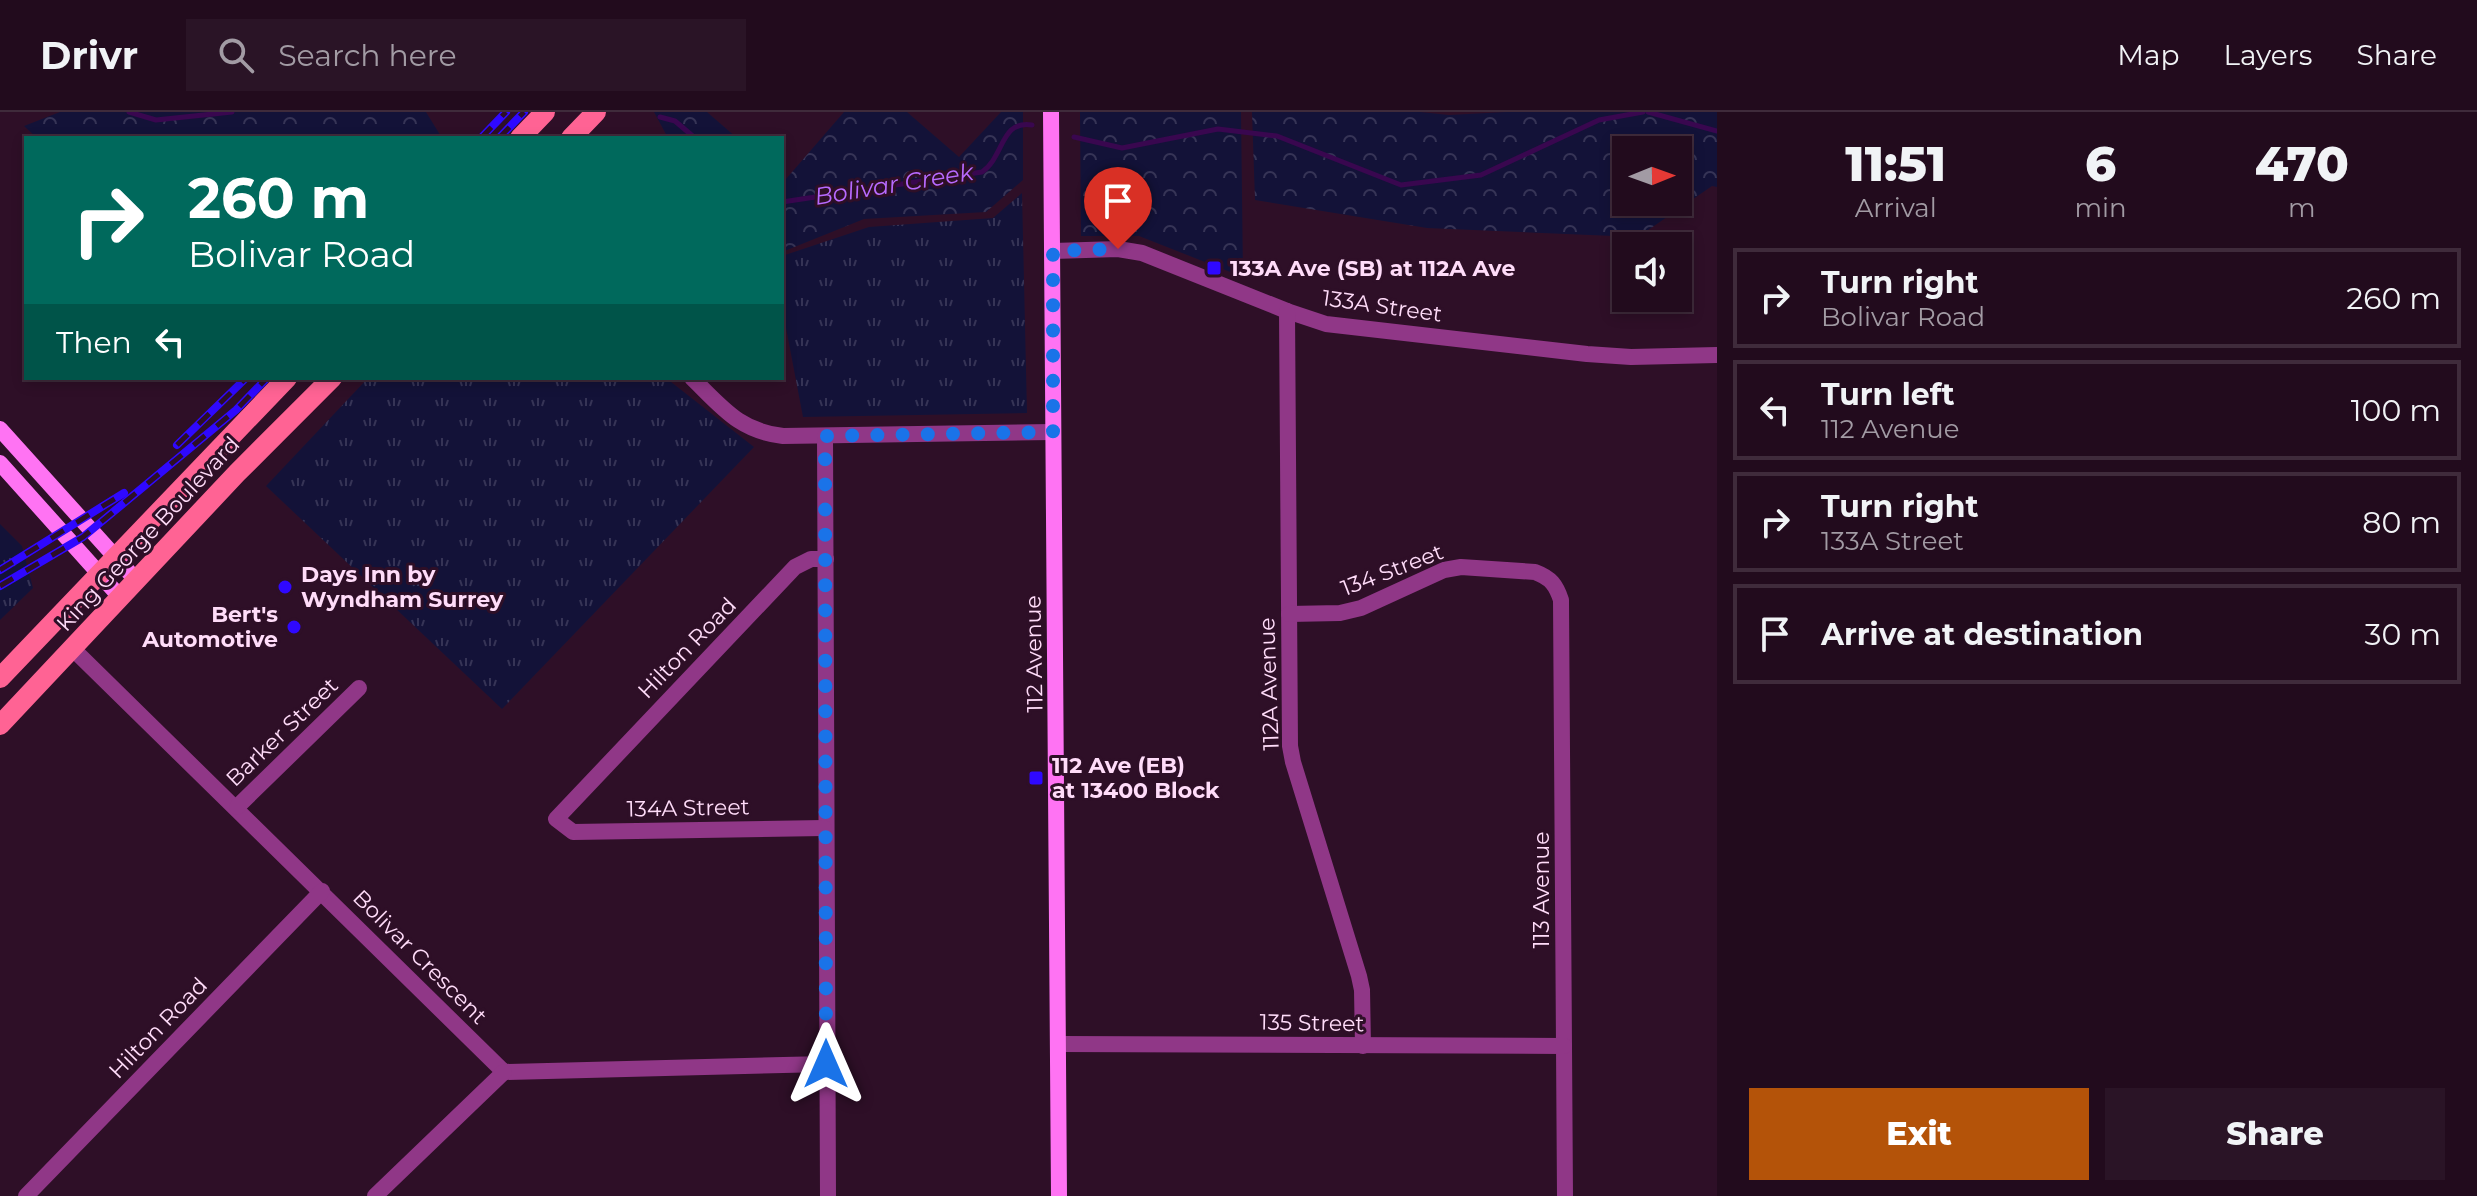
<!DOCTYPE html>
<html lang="en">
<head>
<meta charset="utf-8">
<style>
  :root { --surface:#220b1d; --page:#2a1426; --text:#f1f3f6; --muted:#a29ba4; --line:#3f2b3b; --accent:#b45309 }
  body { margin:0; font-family:Montserrat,sans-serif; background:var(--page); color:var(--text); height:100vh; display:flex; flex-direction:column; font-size:30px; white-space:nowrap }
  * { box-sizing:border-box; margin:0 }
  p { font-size:26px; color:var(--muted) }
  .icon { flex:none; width:44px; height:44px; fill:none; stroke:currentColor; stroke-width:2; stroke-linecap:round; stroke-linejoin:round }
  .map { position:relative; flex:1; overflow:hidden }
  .sheet { display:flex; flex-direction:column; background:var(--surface); width:760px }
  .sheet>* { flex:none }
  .guide { position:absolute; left:24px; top:24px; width:760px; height:244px; border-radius:0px; box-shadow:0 4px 12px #0003,0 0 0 2px var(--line); background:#00695c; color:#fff; overflow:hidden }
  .needle { width:52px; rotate:89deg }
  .fabs { position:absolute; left:1612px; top:24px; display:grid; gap:16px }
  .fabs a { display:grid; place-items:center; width:80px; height:80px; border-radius:0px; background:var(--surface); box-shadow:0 4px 12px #0003,0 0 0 2px var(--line); font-size:40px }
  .pin { position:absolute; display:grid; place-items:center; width:68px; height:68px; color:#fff; margin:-82px -34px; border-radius:50% 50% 50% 0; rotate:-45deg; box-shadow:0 0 8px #0007 }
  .pin .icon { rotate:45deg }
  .me { position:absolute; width:88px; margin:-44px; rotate:0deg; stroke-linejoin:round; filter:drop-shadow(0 0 6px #0008) }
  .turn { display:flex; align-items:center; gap:28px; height:168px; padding:0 32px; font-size:36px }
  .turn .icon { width:104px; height:104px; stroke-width:2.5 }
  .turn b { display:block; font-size:56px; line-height:68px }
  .then { display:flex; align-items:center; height:76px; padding:0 32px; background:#0003; gap:16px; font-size:30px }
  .eta { display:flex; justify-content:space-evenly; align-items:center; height:136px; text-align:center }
  .eta b { font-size:48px; font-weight:800; line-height:56px }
  .action { display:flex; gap:16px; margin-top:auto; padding:16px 32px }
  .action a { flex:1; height:92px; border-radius:0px; background:var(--accent); color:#fff; font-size:32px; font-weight:800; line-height:92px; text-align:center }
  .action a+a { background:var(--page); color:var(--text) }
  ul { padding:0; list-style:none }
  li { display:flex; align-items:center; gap:24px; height:100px; margin:0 16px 12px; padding:0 16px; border:4px solid var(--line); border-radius:0px }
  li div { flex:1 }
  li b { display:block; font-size:30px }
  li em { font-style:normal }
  header { display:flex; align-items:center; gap:48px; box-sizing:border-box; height:112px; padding:0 40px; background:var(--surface); border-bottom:2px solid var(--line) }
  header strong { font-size:38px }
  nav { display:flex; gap:44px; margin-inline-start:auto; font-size:28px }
  .search { width:560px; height:72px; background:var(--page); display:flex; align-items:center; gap:20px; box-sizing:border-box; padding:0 28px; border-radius:0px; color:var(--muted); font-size:30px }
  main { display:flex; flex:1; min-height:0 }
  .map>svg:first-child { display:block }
</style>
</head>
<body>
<header>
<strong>Drivr</strong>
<div class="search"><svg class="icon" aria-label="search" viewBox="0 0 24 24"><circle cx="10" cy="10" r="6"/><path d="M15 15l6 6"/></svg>Search here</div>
<nav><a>Map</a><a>Layers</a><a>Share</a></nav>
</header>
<main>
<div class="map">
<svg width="1717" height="1084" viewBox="0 0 1717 1084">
  <defs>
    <pattern id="grass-tufts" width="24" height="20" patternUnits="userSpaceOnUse" patternTransform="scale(2)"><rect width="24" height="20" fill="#131238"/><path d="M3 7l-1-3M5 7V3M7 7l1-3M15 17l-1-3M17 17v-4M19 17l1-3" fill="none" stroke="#363456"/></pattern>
    <pattern id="forest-crowns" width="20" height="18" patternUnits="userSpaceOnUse" patternTransform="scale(2)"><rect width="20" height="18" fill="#131238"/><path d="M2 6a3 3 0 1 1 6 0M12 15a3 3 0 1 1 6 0" fill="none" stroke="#363456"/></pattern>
  </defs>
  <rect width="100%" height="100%" fill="#2e0f27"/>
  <g fill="url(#grass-tufts)">
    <path d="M1022,81L1027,301L803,305L782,195V144L869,115L993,106Z"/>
    <path d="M368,266H666L754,335L502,597L266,374Z"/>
    <path d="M0,412L22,434L33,476L0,508Z"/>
  </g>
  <g fill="url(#forest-crowns)" fill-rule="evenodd">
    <path d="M60,0H426L442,26H37L24,14Z"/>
    <path d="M654,0H707L737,26H668Z"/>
    <path d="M844,0H907L959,45L1001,0H1023V68L986,100L864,107L782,140V64L786,67Z"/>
    <path d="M1080,0H1241L1243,165L1139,124H1081Z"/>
    <path d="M1252,0H1420L1449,3L1506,0H1717V75L1712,74L1638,125L1427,116L1255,88ZM1678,38V90H1626V38Z"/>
  </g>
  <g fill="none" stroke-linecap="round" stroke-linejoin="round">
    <g stroke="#39074f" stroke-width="5">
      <path d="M129,0L156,8L232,0"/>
      <path d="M1648,0L1717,19"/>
      <path d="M660,5L675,9L695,26"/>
      <path d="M1074,25L1122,36L1218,17L1277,24L1401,73L1481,63L1599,8L1643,0"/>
      <path d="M782,90L982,60C1005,44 1000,8 1032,13"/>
    </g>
    <g stroke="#903787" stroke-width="16">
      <path d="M1053,139L1118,137L1142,141L1287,199L1326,212L1587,242L1631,245L1717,243"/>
      <path d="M1287,199L1290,634L1293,650L1359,864L1362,878L1363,934"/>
      <path d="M692,266C722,295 739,319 783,324L1053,320"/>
      <path d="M825,324L828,1084"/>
      <path d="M1289,502L1340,501L1361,496L1444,458L1461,455L1535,460C1551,466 1556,473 1561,488L1565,1084"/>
      <path d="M73,537L504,960L826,952"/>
      <path d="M237,695L359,576"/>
      <path d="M824,716L573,720L556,707L795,455L811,447H826"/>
      <path d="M1060,932L1564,934"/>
      <path d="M26,1084L322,779"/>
      <path d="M375,1084L504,960"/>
    </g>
    <g stroke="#ff73f3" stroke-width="16">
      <path d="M1051,0L1059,1084"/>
      <path d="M0,317L136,468"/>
      <path d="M0,351L120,485"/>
    </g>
    <g stroke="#ff6394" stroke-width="20">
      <path d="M520,26L545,0"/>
      <path d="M571,26L596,0"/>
      <path d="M0,566L287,266"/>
      <path d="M0,613L237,361L332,266"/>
    </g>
    <defs>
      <g id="rail">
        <path d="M481,26L506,0"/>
        <path d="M499,26L524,0"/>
        <path d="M177,333L246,266"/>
        <path d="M0,458L124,381"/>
        <path d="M0,474L83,425L236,298L267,266"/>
      </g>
    </defs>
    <use href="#rail" stroke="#2f08ff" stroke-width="8"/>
    <use href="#rail" stroke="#2e0f27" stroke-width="5" stroke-dasharray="15" stroke-linecap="butt"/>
  </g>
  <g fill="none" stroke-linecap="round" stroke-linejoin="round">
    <path stroke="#1a73e8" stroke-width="14" stroke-dasharray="0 25.2" d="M826,952L825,324L1053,320V139L1118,137"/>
  </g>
  <g fill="#2f08ff" stroke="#2e0f27" stroke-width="3">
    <rect x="1206" y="148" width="16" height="16" rx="4"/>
    <circle cx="285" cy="475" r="8"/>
    <circle cx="294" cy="515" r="8"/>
    <rect x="1028" y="658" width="16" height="16" rx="4"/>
  </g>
  <g text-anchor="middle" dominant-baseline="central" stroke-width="6" stroke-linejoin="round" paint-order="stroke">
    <g font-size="22" font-weight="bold" fill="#ffdcf9" stroke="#2e0f27" text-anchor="start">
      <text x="1230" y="156">133A Ave (SB) at 112A Ave</text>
      <text x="301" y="462">Days Inn by<tspan x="301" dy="25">Wyndham Surrey</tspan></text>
      <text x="278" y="502" text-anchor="end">Bert's<tspan x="278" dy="25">Automotive</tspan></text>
      <text x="1052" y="653">112 Ave (EB)<tspan x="1052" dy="25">at 13400 Block</tspan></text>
    </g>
    <g font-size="22" fill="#ffdcf9" stroke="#2e0f27">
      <text transform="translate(1382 194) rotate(8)">133A Street</text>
      <text transform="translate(148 422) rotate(-47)">King George Boulevard</text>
      <text transform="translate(1392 458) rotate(-21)">134 Street</text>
      <text transform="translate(687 536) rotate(-46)">Hilton Road</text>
      <text transform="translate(1034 542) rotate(-91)">112 Avenue</text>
      <text transform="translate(1269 572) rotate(-92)">112A Avenue</text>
      <text transform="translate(282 620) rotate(-44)">Barker Street</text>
      <text transform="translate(688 696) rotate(-1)">134A Street</text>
      <text transform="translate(1541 778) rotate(-90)">113 Avenue</text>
      <text transform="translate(420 845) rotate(45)">Bolivar Crescent</text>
      <text transform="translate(1312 911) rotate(1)">135 Street</text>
      <text transform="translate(158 916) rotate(-46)">Hilton Road</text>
    </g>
    <g font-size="24" font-style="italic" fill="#b86aff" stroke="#2e0f27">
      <text transform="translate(894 72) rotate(-9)">Bolivar Creek</text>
    </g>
  </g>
</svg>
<div class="fabs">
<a><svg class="needle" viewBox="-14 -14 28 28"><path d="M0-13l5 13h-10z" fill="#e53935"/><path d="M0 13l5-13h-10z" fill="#a29ba4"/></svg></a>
<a><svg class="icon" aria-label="sound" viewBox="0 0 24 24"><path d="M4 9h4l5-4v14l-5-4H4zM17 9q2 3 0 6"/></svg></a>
</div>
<div class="pin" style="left:1118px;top:137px;background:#d93025"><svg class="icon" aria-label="arrive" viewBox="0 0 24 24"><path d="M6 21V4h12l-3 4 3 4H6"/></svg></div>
<svg class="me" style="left:826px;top:952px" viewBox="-20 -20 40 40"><path d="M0-17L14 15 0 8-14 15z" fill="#1a73e8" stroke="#fff" stroke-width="4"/></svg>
<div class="guide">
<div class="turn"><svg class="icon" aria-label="right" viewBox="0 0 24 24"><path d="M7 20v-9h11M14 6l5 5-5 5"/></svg><div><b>260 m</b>Bolivar Road</div></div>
<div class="then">Then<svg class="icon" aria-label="left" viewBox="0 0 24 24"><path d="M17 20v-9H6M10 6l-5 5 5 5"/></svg></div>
</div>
</div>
<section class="sheet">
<div class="eta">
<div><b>11:51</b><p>Arrival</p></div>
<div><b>6</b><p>min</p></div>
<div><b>470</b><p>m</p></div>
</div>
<ul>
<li><svg class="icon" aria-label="right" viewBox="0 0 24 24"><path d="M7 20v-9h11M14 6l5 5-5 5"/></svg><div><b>Turn right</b><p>Bolivar Road</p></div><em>260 m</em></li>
<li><svg class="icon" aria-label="left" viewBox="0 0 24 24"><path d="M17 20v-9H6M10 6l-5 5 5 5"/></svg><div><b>Turn left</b><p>112 Avenue</p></div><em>100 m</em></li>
<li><svg class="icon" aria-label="right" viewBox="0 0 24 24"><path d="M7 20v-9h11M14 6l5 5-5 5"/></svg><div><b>Turn right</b><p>133A Street</p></div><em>80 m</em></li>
<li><svg class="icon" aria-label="arrive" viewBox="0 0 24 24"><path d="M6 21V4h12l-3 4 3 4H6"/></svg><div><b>Arrive at destination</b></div><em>30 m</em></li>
</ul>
<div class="action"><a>Exit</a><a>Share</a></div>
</section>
</main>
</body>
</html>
